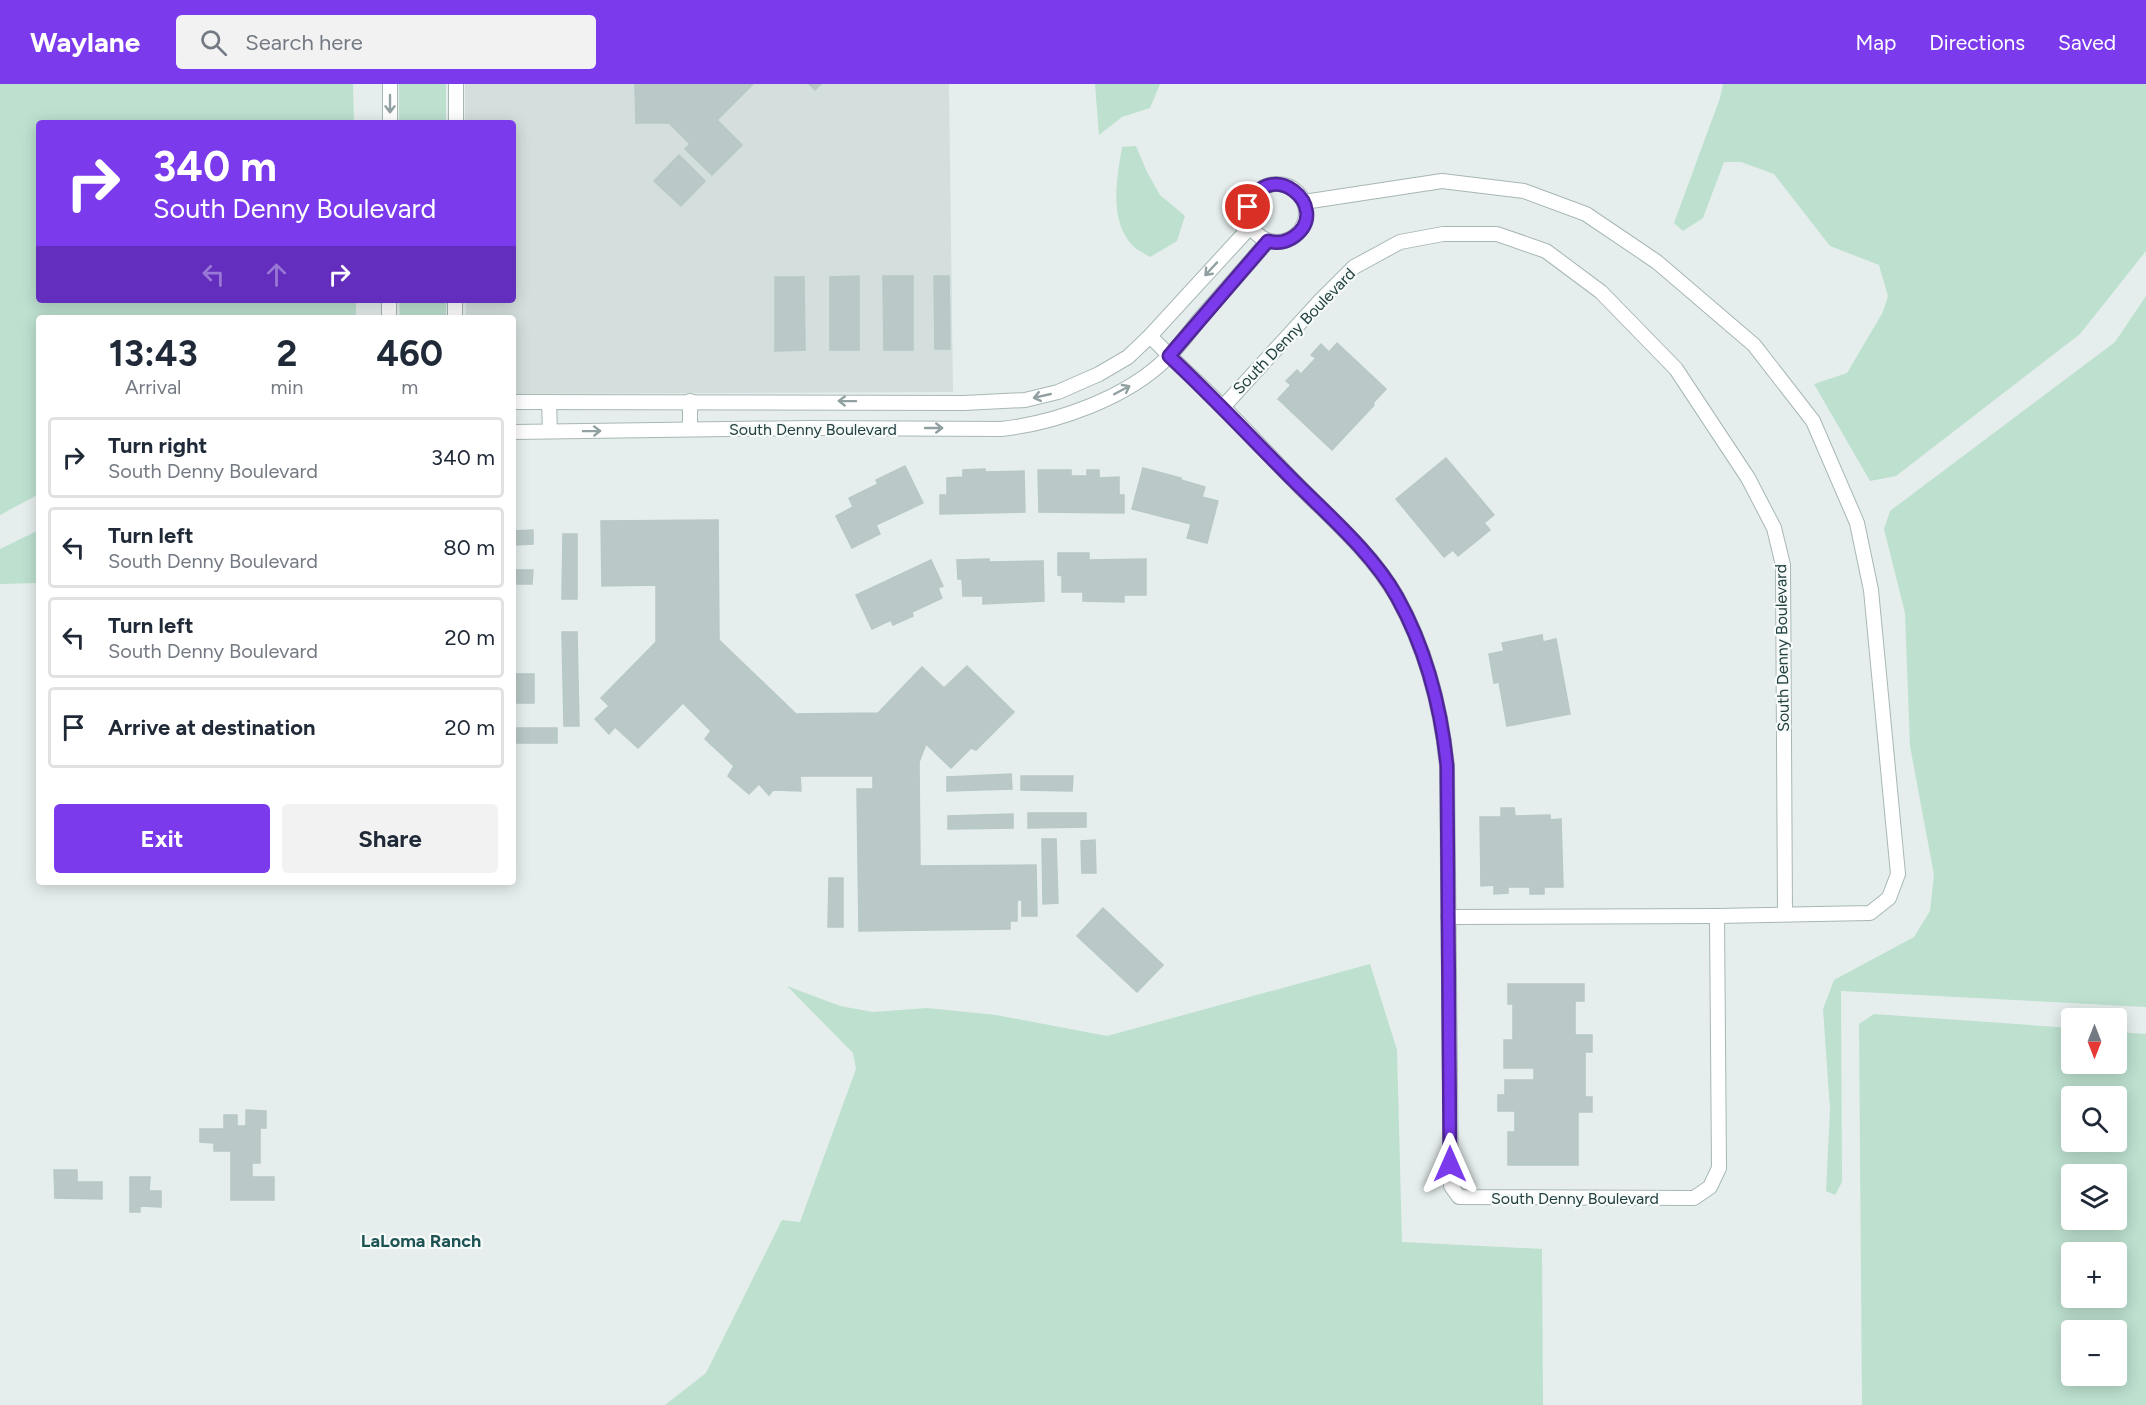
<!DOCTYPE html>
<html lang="en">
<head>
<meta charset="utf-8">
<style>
  :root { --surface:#fff; --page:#f2f2f3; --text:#1f2937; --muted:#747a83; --line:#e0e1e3; --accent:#7c3aed }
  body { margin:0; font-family:Figtree,sans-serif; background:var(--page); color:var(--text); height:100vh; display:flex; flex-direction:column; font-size:22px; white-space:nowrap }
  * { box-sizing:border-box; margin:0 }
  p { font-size:20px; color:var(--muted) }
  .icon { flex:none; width:33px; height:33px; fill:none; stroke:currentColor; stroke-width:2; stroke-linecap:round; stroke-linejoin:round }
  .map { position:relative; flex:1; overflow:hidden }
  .sheet { position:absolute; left:36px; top:231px; width:480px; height:570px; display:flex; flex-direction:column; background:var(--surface); border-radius:6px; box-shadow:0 3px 15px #0003 }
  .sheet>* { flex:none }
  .hud { position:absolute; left:36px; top:36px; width:480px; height:183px; border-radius:6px; box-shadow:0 3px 15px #0003; background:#7c3aed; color:#fff; overflow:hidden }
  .needle { width:39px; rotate:180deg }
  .tools { position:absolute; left:2061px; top:924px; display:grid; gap:12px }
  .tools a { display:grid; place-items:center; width:66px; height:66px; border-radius:6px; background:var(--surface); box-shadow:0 3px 15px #0003; font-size:30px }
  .pin { position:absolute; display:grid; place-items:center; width:51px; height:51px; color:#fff; margin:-26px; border:3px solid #fff; border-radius:50%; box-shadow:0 2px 6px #0007 }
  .me { position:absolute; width:66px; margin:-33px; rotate:0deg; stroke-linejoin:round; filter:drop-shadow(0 0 4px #0008) }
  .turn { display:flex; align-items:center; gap:21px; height:126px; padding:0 18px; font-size:27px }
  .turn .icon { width:78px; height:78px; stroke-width:2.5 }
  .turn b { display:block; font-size:42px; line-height:51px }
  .lanes { display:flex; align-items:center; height:57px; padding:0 18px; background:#0003; justify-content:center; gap:30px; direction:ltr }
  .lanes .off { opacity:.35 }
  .eta { display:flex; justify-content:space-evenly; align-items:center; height:102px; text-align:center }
  .eta b { font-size:36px; font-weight:700; line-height:42px }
  .primary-button { display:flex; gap:12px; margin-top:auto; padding:12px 18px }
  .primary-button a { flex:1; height:69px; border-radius:6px; background:var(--accent); color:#fff; font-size:24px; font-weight:700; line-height:69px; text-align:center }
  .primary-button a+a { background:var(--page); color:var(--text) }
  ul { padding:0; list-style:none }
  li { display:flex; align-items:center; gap:18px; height:81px; margin:0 12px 9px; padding:0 6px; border:3px solid var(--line); border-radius:6px }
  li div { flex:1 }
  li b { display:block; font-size:22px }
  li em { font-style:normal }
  header { display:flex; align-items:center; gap:36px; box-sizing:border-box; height:84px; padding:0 30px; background:var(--accent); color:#fff }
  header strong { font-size:28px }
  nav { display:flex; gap:33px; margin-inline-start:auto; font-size:21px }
  .search { width:420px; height:54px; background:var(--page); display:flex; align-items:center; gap:15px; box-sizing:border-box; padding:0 21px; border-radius:6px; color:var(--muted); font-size:22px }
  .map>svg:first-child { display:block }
</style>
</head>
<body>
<header>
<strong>Waylane</strong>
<div class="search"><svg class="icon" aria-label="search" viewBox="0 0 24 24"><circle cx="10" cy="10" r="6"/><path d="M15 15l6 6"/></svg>Search here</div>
<nav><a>Map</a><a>Directions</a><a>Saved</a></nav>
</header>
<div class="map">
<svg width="2146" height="1321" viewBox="0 0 2146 1321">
  <rect width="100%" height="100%" fill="#e5eeed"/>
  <path fill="#d3dedd" d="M465,0H949L953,308L513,310V234H466V216H513V39H465Z"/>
  <g fill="#bde0cf" fill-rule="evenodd">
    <path d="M0,0H353L354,39H39V216H356V234H39V410L0,431Z"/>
    <rect x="399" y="0" width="47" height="39"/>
    <path d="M1095,0H1160L1150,24L1122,33L1099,51Z"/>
    <path d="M1723,0H2146V167L2080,250L1896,392L1870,397L1814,300L1847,289L1883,228L1888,212L1879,181L1830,162L1774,90L1741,78H1724L1703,134L1683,147L1674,139L1720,14Z"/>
    <path d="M1136,62L1147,88L1160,111L1185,132L1177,157L1150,173C1145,170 1139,167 1134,163C1108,138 1117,94 1122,63Z"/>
    <path d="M2146,212V923L1841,907L1842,1098L1835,1111L1826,1107L1830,1025L1823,925L1834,896L1914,853L1930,827L1934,791L1910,662L1905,529L1884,445L1890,427L2115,258Z"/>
    <path d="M399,216H446V234H400Z"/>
    <path d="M39,446V499L0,500V465Z"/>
    <path d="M1370,880L1397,966L1402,1158L1542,1165L1543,1321H665L706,1289L782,1136L800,1138L856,985L853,969L787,902L840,922L873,928L927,924L996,931L1107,952Z"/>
    <path d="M1874,930L2071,944L2072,980H2116L2117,948L2146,950V1321H1862L1859,940ZM2072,1012H2116V1058H2072ZM2072,1090H2116V1136H2072ZM2072,1168H2116V1214H2072ZM2072,1246H2116V1292H2072Z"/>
  </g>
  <g fill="#bac9c7" stroke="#b7c8c6" stroke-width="1.5">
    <path d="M635,0H753L717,36L742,61L712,91L685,65L690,60L669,39H636Z"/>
    <path d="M809,0H821L815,6Z"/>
    <path d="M679,71L705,97L681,122L654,97Z"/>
    <path d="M859,192V266H830V193Z"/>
    <path d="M883,192H913V266H884Z"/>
    <path d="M934,192H949L950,265H935Z"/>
    <path d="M775,193H804L805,266L775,267Z"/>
    <path d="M1337,259L1386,305L1373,319L1374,321L1332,366L1278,315L1291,301L1286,297L1297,286L1301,290L1316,274L1311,271L1321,260L1329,268Z"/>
    <path d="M1446,374L1494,431L1484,439L1490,446L1458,472L1453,466L1444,473L1396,415Z"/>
    <path d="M905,382L923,419L876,441L880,450L852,464L836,432L853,423L849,414L878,400L876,396Z"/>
    <path d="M1143,384L1181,394V396L1205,403L1202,413L1218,417L1207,459L1187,454L1191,440L1132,425Z"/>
    <path d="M985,385V388L1024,387L1025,428L940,430V411H947V394L963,393V386Z"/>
    <path d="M1038,386H1071V392H1087V386H1099V394L1119,393V411H1124V429L1039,428Z"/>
    <path d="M718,436L719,556L796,630L878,629L922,583L944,604L967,582L1014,628L976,666L971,664L951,684L926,660L919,678L920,782L1036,781L1037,832H1022V816H1017V837H1010V845L859,847L857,705H873V692H800L801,707L773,706L769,711L759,700L749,710L728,692L734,682L705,655L711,647L683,619L638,664L615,643L609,650L595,635L609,622L601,614L656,558V501L602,502L601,437Z"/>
    <path d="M533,446V460L513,461V447Z"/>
    <path d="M563,450H577V515H562Z"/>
    <path d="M1058,469H1089V476L1146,475V511H1124V518L1083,517V508H1062V492L1058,491Z"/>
    <path d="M989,475V478L1043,477L1044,517L983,520V512H963L962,495H958L957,476Z"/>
    <path d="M931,476L943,502L938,504L942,514L912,528L913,532L893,541L891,536L872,545L856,511Z"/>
    <path d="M513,486H533L532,500H513Z"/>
    <path d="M562,548H577L579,642H564Z"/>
    <path d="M1542,551L1543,558L1556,555L1570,630L1507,642L1499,598L1494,599L1489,570L1504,567L1502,559Z"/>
    <rect x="513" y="590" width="21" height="29"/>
    <rect x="513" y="644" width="44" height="15"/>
    <path d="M1011,690L1012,705L947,707V693Z"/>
    <path d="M1021,692H1073L1072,707L1021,706Z"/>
    <path d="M1501,724H1514L1515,732L1550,731V736L1561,735L1563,803H1544V810H1530V803H1508V809L1494,810V801L1481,802L1480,733H1501Z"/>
    <path d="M1028,729H1086V743L1028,744Z"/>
    <path d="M1013,730V744L948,745V732Z"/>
    <path d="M1042,755H1056L1058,819L1043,820Z"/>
    <path d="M1095,756L1096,789H1082L1081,757Z"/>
    <path d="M829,794H843V843H828Z"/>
    <path d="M1103,824L1163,881L1137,908L1077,852Z"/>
    <path d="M1508,900H1584V917H1575V951H1592V968H1585V1013H1592V1028H1578V1081H1508V1048H1515V1027H1498V1011H1505V996H1534V984H1504V956H1513V920H1508Z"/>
    <path d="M246,1026L266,1027V1044H260V1079H252V1093H274V1116H231V1067H214V1059L200,1058V1045H224V1031H237V1042H246Z"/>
    <path d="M54,1086H77V1098H102V1115L55,1114Z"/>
    <path d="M130,1093H150L149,1107H161V1123L140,1122V1128H130Z"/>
  </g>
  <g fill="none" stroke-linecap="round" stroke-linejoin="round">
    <defs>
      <g id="street">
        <path d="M390,39V0"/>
        <path d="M456,39V0"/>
        <circle cx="1277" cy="129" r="29"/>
        <path d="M1304,118L1442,97L1524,107L1586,130L1657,178L1754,261L1813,337L1857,439L1871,506L1898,790L1889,814L1870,829L1717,832L1448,833"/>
        <path d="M389,234V216"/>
        <path d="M455,234V216"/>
        <path d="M1150,252C1173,276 1198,298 1222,322C1249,349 1274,377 1301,404C1334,437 1373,471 1397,513C1426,565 1441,623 1447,682L1451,1102L1459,1113L1694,1114L1710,1103L1719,1084L1717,832"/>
        <path d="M690,317V345"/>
        <path d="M513,318L964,319L1025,316L1058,308L1099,290L1128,273L1150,252L1251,142"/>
        <path d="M549,318L550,347"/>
        <path d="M1223,323L1320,217L1354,183L1400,158L1443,150H1497L1546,167L1601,208L1676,285L1748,394L1774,444L1783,481L1785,830"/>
        <path d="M513,348L809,344L1001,345C1056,339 1127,314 1167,274C1178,263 1189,249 1199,236C1222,210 1245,183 1268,157"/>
      </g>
    </defs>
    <use href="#street" stroke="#a7b7b6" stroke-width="16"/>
    <use href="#street" stroke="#fff" stroke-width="14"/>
  </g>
  <defs><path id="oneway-shaft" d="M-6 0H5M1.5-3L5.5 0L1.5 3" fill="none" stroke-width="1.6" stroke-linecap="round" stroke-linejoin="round" transform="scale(1.5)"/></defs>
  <g stroke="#91a0a0">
    <use href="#oneway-shaft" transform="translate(390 20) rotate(90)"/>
    <use href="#oneway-shaft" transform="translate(1211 185) rotate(133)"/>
    <use href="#oneway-shaft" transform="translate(1122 306) rotate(-28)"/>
    <use href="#oneway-shaft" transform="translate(1042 312) rotate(167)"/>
    <use href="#oneway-shaft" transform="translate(847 317) rotate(-179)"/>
    <use href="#oneway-shaft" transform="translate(934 344)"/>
    <use href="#oneway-shaft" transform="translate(592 347) rotate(-1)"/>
  </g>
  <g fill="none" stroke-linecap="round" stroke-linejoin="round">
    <defs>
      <path id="route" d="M1248,123C1269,70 1333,123 1295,152C1287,158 1278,160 1268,157L1169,272C1212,312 1252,355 1294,397C1329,432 1373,470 1397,513C1426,565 1441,623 1447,682L1450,1080"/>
    </defs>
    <use href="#route" stroke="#51269a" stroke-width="15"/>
    <use href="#route" stroke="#7c3aed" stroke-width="10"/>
  </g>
  <g text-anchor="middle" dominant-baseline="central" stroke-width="4.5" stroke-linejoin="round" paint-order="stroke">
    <g font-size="16" fill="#234141" stroke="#f6faf9">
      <text transform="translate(1294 247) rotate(-46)">South Denny Boulevard</text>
      <text x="813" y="345">South Denny Boulevard</text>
      <text transform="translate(1782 564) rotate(-91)">South Denny Boulevard</text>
      <text x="1575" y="1114">South Denny Boulevard</text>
    </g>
    <g font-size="18" font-weight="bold" fill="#1e5354" stroke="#f6faf9">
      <text x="421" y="1157">LaLoma Ranch</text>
    </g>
  </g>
</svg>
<div class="tools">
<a><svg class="needle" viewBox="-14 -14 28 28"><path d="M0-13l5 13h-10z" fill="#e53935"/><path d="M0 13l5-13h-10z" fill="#747a83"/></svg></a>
<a><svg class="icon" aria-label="search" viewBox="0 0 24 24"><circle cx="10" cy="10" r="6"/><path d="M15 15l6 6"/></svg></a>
<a><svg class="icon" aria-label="layers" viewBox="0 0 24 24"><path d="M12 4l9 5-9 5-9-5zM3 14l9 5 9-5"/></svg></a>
<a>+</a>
<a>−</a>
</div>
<div class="pin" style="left:1248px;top:123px;background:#d93025"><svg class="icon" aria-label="arrive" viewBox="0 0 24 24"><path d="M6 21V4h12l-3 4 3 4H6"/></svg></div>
<svg class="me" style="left:1450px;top:1080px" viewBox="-20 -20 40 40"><path d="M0-17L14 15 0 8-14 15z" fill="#7c3aed" stroke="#fff" stroke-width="4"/></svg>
<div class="hud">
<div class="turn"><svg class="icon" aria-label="right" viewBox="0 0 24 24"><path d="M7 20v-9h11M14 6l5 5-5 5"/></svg><div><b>340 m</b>South Denny Boulevard</div></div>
<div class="lanes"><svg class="icon off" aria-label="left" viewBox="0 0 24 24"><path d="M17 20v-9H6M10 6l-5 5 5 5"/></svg><svg class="icon off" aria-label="ahead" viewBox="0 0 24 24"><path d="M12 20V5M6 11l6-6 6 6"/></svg><svg class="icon" aria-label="right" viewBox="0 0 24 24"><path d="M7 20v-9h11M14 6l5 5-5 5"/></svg></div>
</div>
<section class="sheet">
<div class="eta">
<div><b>13:43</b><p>Arrival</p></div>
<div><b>2</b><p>min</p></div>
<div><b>460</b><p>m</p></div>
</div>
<ul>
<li><svg class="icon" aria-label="right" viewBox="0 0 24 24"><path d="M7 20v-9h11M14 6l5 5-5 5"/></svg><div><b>Turn right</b><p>South Denny Boulevard</p></div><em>340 m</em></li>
<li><svg class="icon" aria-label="left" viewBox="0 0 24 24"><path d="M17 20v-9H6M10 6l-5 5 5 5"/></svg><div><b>Turn left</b><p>South Denny Boulevard</p></div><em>80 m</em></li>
<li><svg class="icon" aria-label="left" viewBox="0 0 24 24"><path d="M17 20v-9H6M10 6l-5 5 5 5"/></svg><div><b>Turn left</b><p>South Denny Boulevard</p></div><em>20 m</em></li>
<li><svg class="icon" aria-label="arrive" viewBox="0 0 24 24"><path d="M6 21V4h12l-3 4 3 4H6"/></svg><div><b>Arrive at destination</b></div><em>20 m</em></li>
</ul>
<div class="primary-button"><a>Exit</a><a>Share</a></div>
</section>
</div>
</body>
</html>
